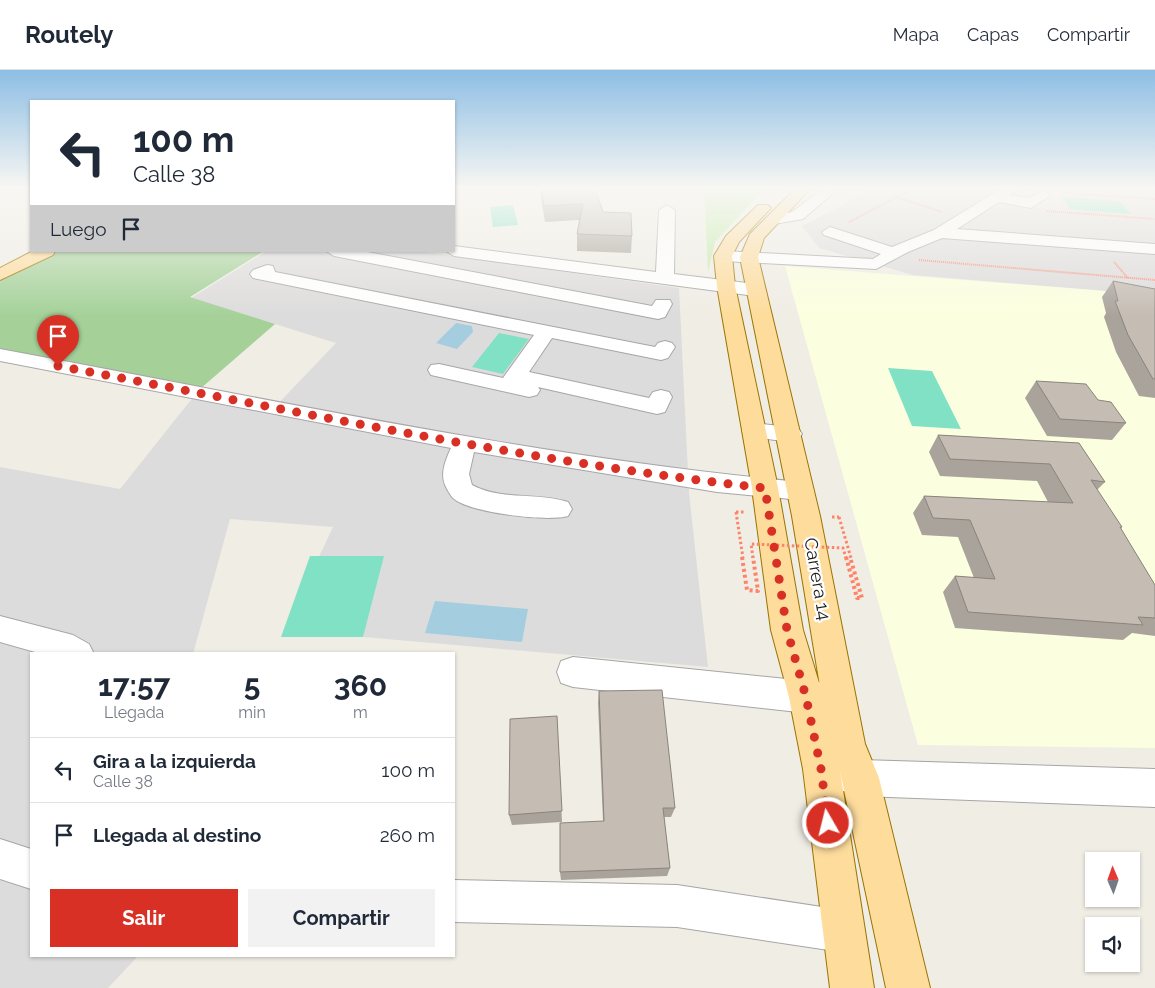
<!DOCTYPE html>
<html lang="es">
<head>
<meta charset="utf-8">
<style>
  :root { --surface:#fff; --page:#f2f2f3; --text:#1f2937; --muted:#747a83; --line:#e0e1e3; --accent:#d93025 }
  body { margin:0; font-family:Raleway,sans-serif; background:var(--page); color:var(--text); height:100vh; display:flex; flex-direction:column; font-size:19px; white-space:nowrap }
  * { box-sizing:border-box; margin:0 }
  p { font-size:16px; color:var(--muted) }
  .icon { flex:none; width:28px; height:28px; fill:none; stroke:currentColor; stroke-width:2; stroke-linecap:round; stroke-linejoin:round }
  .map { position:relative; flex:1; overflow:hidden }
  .sheet { position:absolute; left:30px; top:582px; width:425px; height:305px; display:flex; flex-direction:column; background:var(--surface); border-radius:0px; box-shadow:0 1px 4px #0004 }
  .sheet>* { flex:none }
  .top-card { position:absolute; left:30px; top:30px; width:425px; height:152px; border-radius:0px; box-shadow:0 1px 4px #0004; background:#fff; color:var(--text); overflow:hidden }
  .needle { width:32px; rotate:358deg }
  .tools { position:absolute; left:1085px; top:782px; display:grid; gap:10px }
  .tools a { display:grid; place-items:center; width:55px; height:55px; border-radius:0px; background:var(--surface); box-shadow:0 1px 4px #0004; font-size:25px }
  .pin { position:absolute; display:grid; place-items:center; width:42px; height:42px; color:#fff; margin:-51px -21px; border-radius:50% 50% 50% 0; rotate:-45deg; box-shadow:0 0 5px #0007 }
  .pin .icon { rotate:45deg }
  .me { position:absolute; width:55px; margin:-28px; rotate:352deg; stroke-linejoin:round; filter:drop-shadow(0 0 4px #0008) }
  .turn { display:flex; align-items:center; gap:18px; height:105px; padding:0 20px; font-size:22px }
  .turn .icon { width:65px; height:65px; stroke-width:2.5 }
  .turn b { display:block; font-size:35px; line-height:42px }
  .then { display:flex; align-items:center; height:48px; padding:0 20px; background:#0003; gap:10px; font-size:19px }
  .eta { display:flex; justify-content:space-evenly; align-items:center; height:85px; text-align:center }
  .eta b { font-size:30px; font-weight:700; line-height:35px }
  .primary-button { display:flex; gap:10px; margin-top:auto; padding:10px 20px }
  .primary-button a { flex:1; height:58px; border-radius:0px; background:var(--accent); color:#fff; font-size:20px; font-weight:700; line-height:58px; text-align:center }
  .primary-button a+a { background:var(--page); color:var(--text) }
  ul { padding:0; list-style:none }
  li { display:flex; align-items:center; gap:15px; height:65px; padding:0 20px; border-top:1px solid var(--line) }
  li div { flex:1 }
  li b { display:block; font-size:19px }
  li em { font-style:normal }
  header { display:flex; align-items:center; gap:30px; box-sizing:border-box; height:70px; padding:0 25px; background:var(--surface); border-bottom:1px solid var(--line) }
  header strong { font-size:24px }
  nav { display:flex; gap:28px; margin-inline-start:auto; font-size:18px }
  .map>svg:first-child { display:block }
</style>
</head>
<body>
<header>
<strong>Routely</strong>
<nav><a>Mapa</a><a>Capas</a><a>Compartir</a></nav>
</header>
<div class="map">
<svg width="1155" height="918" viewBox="0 0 1155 918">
  <rect width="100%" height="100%" fill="#f0ede5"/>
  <g fill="#dddcdc">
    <path d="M876,118H1155V225L913,205L819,178L802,156Z"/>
    <path d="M267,181H418L679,218L689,423L708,597L363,567H281L333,457L230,449L193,584H31V886H138L108,918H0V397L120,419L194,326L272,340L336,273L191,228Z"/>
  </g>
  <path fill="#fcffdf" d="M785,196L1155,225V678L918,675Z"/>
  <path fill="#c5ecaa" d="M704,118H765L715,172L708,202Z"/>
  <path fill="#a5d199" d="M55,181H264L190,227L275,254L200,319L0,281V209Z"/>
  <g fill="#81e1c4">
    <path d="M1063,127L1119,131L1131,144L1070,139Z"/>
    <path d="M513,135L518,155L493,157L490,137Z"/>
    <path d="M499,263L529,269L503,304L472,297Z"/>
    <path d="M888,298L932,301L961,359L912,356Z"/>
    <path d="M310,486H384L363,567H281Z"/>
  </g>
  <path fill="#e3e3e3" d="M1025,120L1057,123L1063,140L1002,134Z"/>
  <g fill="#a4cddf">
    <path d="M456,253L472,256L473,262L457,279L436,273Z"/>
    <path d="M435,531L528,539L522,572L425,563Z"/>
  </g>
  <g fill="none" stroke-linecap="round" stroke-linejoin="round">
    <defs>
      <g id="minor">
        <path d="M824,118H839L803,149L774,154L766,149L768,146L792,142Z"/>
        <path d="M1002,118H1018L1010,125L1029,128L1044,121L1051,125L1031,138L999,132L957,159L1155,174V184L942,168L908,182L876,199L723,191L717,190L714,186L717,182L723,181L873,189L881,184L824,165L822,162L830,157L892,177L934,160Z"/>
        <path d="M667,135L675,140L674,204L755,214L762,216L764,220L762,224L755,226L454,186L446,181H454V176L656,202L659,140Z"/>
        <path d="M326,181H362L652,236L656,230H670L672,234L665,247L658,249L334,186Z"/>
        <path d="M267,195L273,196L275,202L655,277L658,273L665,271L672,273L675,277L668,288L661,290L552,268L529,302L649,328L653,322L661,320L669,322L672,327L665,342L657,344L538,317L540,320L537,325L529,327L431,305L428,300L431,295L439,294L503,308L534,265L253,208L250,204L253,200Z"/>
        <path d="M0,279C266,328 532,387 801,412L810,414L814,421L810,428L801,430L717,422L474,382L469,404L472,415C502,431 537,422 568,432L572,439L568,446C548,452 469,443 453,428C450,425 447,419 445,415C440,403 446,389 451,378L0,291Z"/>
        <path d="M754,353L798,358L802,364L798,370L790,372L746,366L742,361L746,356Z"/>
        <path d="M0,546L73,565L89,574L94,584H42L0,572Z"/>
        <path d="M573,587L825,613L837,618L842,629L837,640L825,645L573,617L561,613L557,602L561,591Z"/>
        <path d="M842,686L861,690L1155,699V737L861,726L829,717L824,704L829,691Z"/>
        <path d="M0,769L31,779V819L0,809Z"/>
        <path d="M454,810L677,815L842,840L857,846L863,861L857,876L842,882L677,857L454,852Z"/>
      </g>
      <g id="major">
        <path d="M796,118H811L764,168L758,187L820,446L865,674L879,708L930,918H886L840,701L874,918H830L803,699L789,627L771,560L752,418L717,216L714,186L726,166L758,135H768L771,138L768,141L739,172L732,186L735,216L778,418L803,560L820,616L792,446L740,187L750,164Z"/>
        <path d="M33,181H55L53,185L0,210V198Z"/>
      </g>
    </defs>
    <use href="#minor" stroke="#a6a6a6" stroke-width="2"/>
    <use href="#major" stroke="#9a7400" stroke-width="2"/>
    <g stroke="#fe8469" stroke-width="2" stroke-dasharray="1 1" stroke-linecap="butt">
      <path d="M1062,120L1064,123L1155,129"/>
      <path d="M896,127L942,142"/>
      <path d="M1047,141L1155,149"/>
      <path d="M849,152L914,118"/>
      <path d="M919,190L1155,210"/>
      <path d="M1114,192L1128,208"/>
    </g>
    <g stroke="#fe8469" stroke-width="3" stroke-dasharray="2.5 2.5" stroke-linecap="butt">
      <path d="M736,442H744"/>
      <path d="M832,447H839"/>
    </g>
    <use href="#minor" fill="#fff" fill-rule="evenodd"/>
    <use href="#major" fill="#fedc9c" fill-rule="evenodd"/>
    <g stroke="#fe8469" stroke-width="3" stroke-dasharray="2.5 2.5" stroke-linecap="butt">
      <path d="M736,442L743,488"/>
      <path d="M839,447L851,488"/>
      <path d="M753,488L751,474L843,478L846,488"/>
    </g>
    <g stroke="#fe8469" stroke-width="4" stroke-dasharray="3 3" stroke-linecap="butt">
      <path d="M742,487L747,520L758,521L753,487"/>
      <path d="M846,487L857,528H862L850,487"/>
    </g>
  </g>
  <g fill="#a9a39b">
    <path d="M540,118H595L603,142L632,166L631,183L577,181V164L579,150L545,152L541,129Z"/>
    <path d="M1113,211L1155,219V328L1139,326L1116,282L1104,247L1106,243L1102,227Z"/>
    <path d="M1036,311L1098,330L1126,353L1112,370L1047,366L1025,328Z"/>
    <path d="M938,365L1079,373L1105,412L1097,420L1122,457L1121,459L1155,515V566L1132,563L1123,570L955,558L943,522L955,506L974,508L958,467L922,465L913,443L924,426L1048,432L1037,411L940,406L929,382Z"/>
    <path d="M599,621L675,738L671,747H664L670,798L667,806L561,810L560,802L603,751L598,633Z"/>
    <path d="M557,646L562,752L512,755L509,745Z"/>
  </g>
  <g fill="#c5bdb4" stroke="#8a847e">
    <path d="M541,118H595L603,142L631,143L632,166L577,164L583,134L544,136Z"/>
    <path d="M1113,211L1155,219V309H1153L1128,265L1115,231H1118Z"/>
    <path d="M1036,311L1086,314L1098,330L1111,332L1126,353L1060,349Z"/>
    <path d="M938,365L1079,373L1105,412L1091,410L1122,457H1120L1155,515V548L1138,547L1143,555L968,542L955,506L995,509L970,450L933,448L924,426L1073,433L1050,394L950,389Z"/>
    <path d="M662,620L675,738H663L670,798L560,802V753L604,751L599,621Z"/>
    <path d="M557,646L562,741L509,745L510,649Z"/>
  </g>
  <linearGradient id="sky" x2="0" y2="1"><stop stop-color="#8dbee4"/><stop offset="0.48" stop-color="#f8f7f3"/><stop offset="1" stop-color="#f8f7f3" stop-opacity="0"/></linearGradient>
  <rect width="1155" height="246" fill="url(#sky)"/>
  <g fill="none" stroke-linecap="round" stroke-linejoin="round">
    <path stroke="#d93025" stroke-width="9" stroke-dasharray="0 16.2" d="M58,296C293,340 528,392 765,418L787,560L806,627L821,699L828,753"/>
  </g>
  <g text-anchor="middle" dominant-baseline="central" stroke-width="4.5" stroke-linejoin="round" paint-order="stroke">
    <g font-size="18" fill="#1f1f1f" stroke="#fff">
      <text transform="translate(818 509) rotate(80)">Carrera 14</text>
    </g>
  </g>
</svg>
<div class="tools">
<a><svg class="needle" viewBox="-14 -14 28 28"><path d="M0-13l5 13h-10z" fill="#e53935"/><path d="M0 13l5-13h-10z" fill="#747a83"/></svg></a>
<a><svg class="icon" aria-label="sound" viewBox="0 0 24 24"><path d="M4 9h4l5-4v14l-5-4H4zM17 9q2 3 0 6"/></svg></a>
</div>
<div class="pin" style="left:58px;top:296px;background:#d93025"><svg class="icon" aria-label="arrive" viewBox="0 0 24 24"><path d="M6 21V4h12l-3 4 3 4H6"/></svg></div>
<svg class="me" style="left:828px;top:753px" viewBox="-20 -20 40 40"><circle r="17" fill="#d93025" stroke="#fff" stroke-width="3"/><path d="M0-11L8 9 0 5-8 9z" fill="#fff"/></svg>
<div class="top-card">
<div class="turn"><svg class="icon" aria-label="left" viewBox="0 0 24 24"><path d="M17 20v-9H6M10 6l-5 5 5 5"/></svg><div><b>100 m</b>Calle 38</div></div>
<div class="then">Luego<svg class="icon" aria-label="arrive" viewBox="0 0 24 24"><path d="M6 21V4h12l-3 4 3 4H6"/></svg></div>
</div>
<section class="sheet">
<div class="eta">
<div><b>17:57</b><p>Llegada</p></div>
<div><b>5</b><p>min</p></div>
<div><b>360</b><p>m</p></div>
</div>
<ul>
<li><svg class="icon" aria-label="left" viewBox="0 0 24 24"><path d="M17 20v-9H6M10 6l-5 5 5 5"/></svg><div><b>Gira a la izquierda</b><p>Calle 38</p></div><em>100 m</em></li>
<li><svg class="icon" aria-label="arrive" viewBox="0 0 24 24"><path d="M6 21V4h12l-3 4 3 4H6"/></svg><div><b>Llegada al destino</b></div><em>260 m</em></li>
</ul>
<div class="primary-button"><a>Salir</a><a>Compartir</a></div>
</section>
</div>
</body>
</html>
